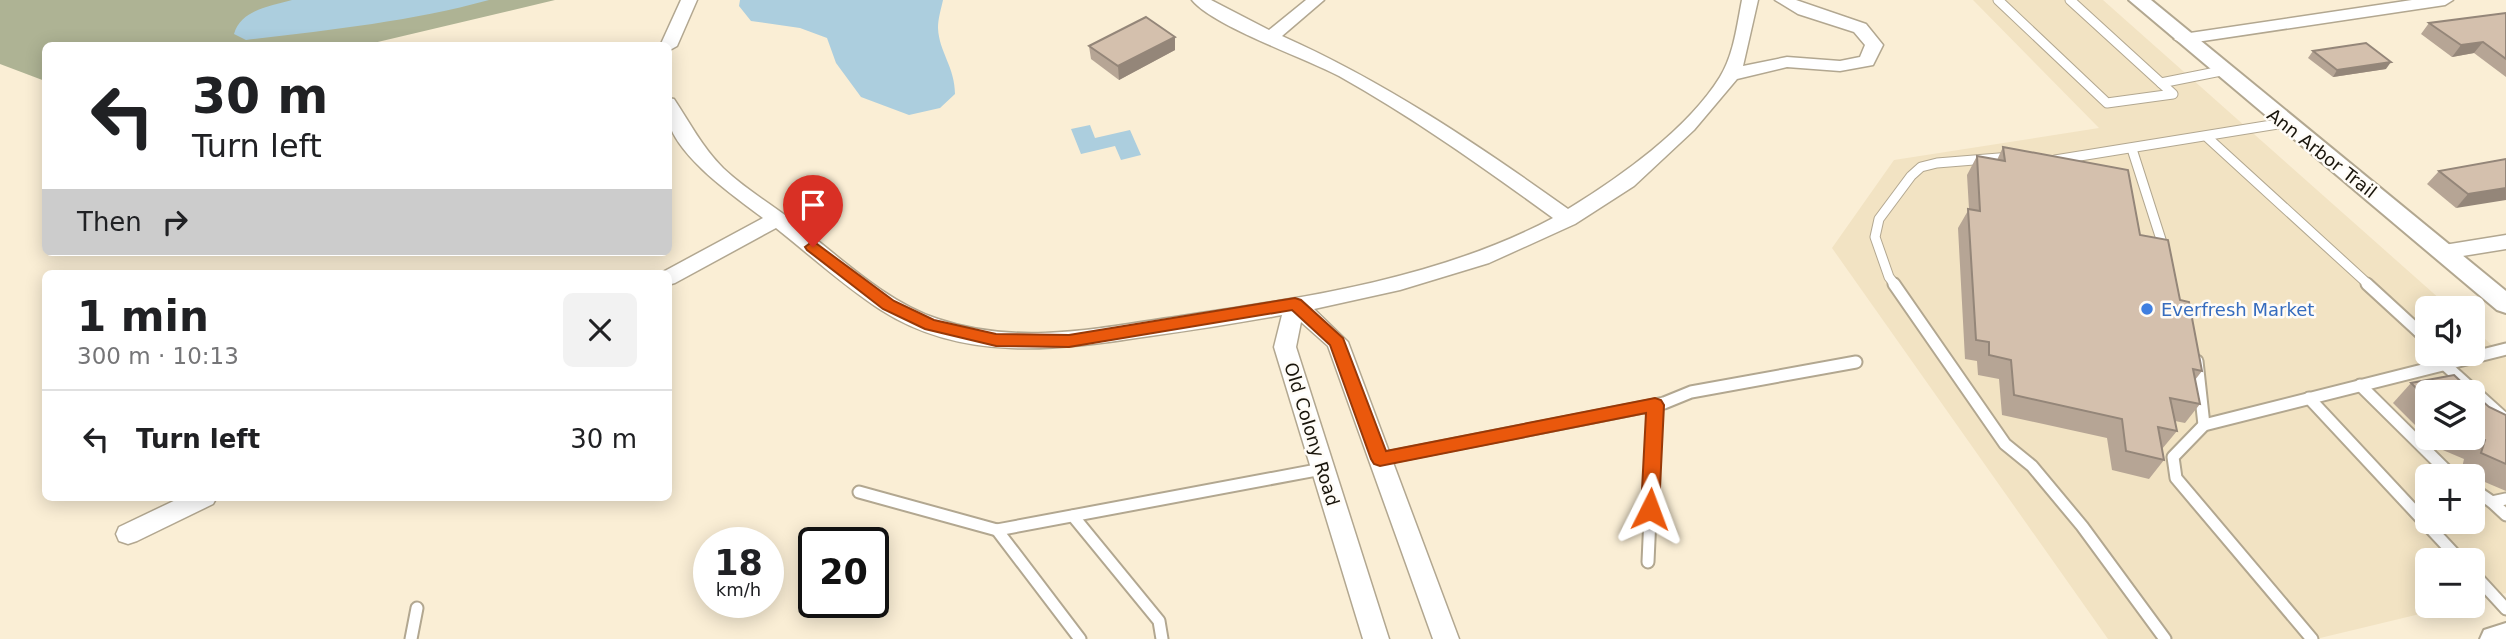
<!DOCTYPE html>
<html lang="en">
<head>
<meta charset="utf-8">
<style>
  :root { --surface:#fff; --page:#f2f2f2; --text:#202124; --muted:#757577; --line:#e0e0e0 }
  body { margin:0; font-family:"DejaVu Sans",sans-serif; background:var(--page); color:var(--text); height:100vh; display:flex; flex-direction:column; font-size:26px; white-space:nowrap }
  * { box-sizing:border-box; margin:0 }
  p { font-size:23px; color:var(--muted) }
  .icon { flex:none; width:38px; height:38px; fill:none; stroke:currentColor; stroke-width:2; stroke-linecap:round; stroke-linejoin:round }
  .map { position:relative; flex:1; overflow:hidden }
  .sheet { position:absolute; left:42px; top:270px; width:630px; height:231px; display:flex; flex-direction:column; background:var(--surface); border-radius:10px; box-shadow:0 4px 18px #0003 }
  .sheet>* { flex:none }
  .banner { position:absolute; left:42px; top:42px; width:630px; height:214px; border-radius:10px; box-shadow:0 4px 18px #0003; background:#fff; color:var(--text); overflow:hidden }
  .tools { position:absolute; left:2415px; top:296px; display:grid; gap:14px }
  .tools a { display:grid; place-items:center; width:70px; height:70px; border-radius:10px; background:var(--surface); box-shadow:0 4px 18px #0003; font-size:35px }
  .speed { position:absolute; left:693px; top:527px; display:flex; gap:14px; font-size:35px; font-weight:700; text-align:center }
  .speed>* { display:grid; place-content:center; width:91px; height:91px; border-radius:50%; background:var(--surface); box-shadow:0 4px 18px #0003; line-height:1 }
  .speed small { font-size:18px; font-weight:400 }
  .speed .limit { border:4px solid #111; border-radius:10px; background:#fff; color:#111 }
  .pin { position:absolute; display:grid; place-items:center; width:60px; height:60px; color:#fff; margin:-72px -30px; border-radius:50% 50% 50% 0; rotate:-45deg; box-shadow:0 0 7px #0007 }
  .pin .icon { rotate:45deg }
  .me { position:absolute; width:77px; margin:-38px; rotate:3deg; stroke-linejoin:round; filter:drop-shadow(0 0 5px #0008) }
  .turn { display:flex; align-items:center; gap:24px; height:147px; padding:0 35px; font-size:32px }
  .turn .icon { width:91px; height:91px; stroke-width:2.5 }
  .turn b { display:block; font-size:49px; line-height:60px }
  .then { display:flex; align-items:center; height:66px; padding:0 35px; background:#0003; gap:14px; font-size:26px }
  .round { display:grid; place-items:center; flex:none; width:74px; height:74px; border-radius:10px; background:var(--page) }
  .head { display:flex; align-items:center; justify-content:space-between; height:119px; padding:0 35px }
  h1 { font-size:42px; font-weight:700; line-height:52px }
  ul { padding:0; list-style:none }
  li { display:flex; align-items:center; gap:21px; height:98px; padding:0 35px; border-top:2px solid var(--line) }
  li div { flex:1 }
  li b { display:block; font-size:26px }
  li em { font-style:normal }
  .map>svg:first-child { display:block }
</style>
</head>
<body>
<div class="map">
<svg width="2506" height="639" viewBox="0 0 2506 639">
  <rect width="100%" height="100%" fill="#faeed5"/>
  <path fill="#f2e3c3" fill-rule="evenodd" d="M1973,0H2103L2450,308H2427V354H2473V328L2506,358V593L2473,601V560H2427V606H2453L2316,639H2108L1832,248L1894,160L2099,128ZM2427,392H2473V438H2427ZM2427,476H2473V522H2427Z"/>
  <path fill="#aeb394" d="M0,0H555L365,45L46,46L45,81L0,64Z"/>
  <g fill="#accede">
    <path d="M292,0H489C409,22 328,30 246,40L234,34C241,10 270,6 292,0Z"/>
    <path d="M740,0H943C941,9 938,19 938,28C939,52 955,67 955,94L940,108L909,115L861,97L836,63L827,38L800,28L751,21L739,6Z"/>
    <path d="M1090,125L1095,138L1130,130L1141,155L1121,160L1115,146L1081,154L1071,129Z"/>
  </g>
  <g fill="none" stroke-linecap="round" stroke-linejoin="round">
    <defs>
      <g id="service-far1">
        <path d="M1998,0L2107,103L2173,94L2161,83"/>
        <path d="M2070,0L2161,83L2221,71"/>
        <path d="M2208,138L2369,285"/>
        <path d="M2132,149L2165,252"/>
        <path d="M2055,160L2284,123"/>
        <path d="M1895,285L1889,277L1875,237L1879,219L1911,176L1921,167L1937,163L2011,157"/>
      </g>
      <g id="service">
        <path d="M1894,284L2005,444L2032,466L2082,526L2165,639"/>
        <path d="M2367,284L2427,339"/>
        <path d="M2197,361L2204,425"/>
        <path d="M2444,364L2506,420"/>
        <path d="M2360,385L2452,476"/>
        <path d="M2309,398L2460,560"/>
        <path d="M1380,459L1664,403L1691,392L1856,362"/>
        <path d="M2473,489L2492,502"/>
        <path d="M859,492L997,530L1322,469"/>
        <path d="M2506,499L2492,502L2506,515"/>
        <path d="M1073,516L1159,621L1162,639"/>
        <path d="M997,530L1080,639"/>
        <path d="M1648,562L1655,405"/>
        <path d="M2473,573L2506,609"/>
        <path d="M411,639L417,608"/>
        <path d="M2312,639L2176,478L2173,457L2204,425L2506,349"/>
      </g>
      <g id="minor">
        <path d="M681,0H697L677,46L668,51V46H660Z"/>
        <path d="M1192,0H1211L1269,30L1306,0H1324L1282,36C1385,82 1477,144 1568,209C1619,178 1688,129 1720,77C1734,54 1737,25 1742,0H1758L1743,66L1787,57L1840,61L1860,57L1865,45L1854,32L1798,14L1775,0H1796L1866,24L1883,45L1873,65L1840,71L1787,67L1737,79L1694,130L1634,186L1575,224L1489,263L1400,290L1314,309L1348,342L1459,639H1433L1328,346L1301,322L1296,347L1389,639H1363L1274,347L1282,315C1238,323 1194,330 1150,336C1059,350 964,363 881,310C844,286 810,255 776,228L675,283L668,285V273H661L763,218C734,196 677,157 668,120C667,113 668,104 668,98L674,99C690,123 702,147 723,168C745,189 774,206 798,225C841,258 886,302 938,319C1020,347 1105,327 1188,315C1311,297 1442,277 1553,218C1484,168 1414,118 1339,76C1305,58 1213,26 1192,0Z"/>
        <path d="M2412,0H2453L2445,5L2183,44L2174,39L2183,34Z"/>
        <path d="M2506,235V249L2444,259L2437,257L2434,252L2437,247L2444,245Z"/>
        <path d="M182,497H217L213,504L137,541L128,544L119,541L116,534L119,527Z"/>
      </g>
      <g id="tertiary">
        <path d="M2129,0H2151L2506,291V313L2497,310Z"/>
        <path d="M2506,623V639H2480L2484,630Z"/>
      </g>
    </defs>
    <use href="#service-far1" stroke="#b2a790" stroke-width="11"/>
    <use href="#service" stroke="#b2a790" stroke-width="15"/>
    <use href="#minor" stroke="#b2a790" stroke-width="3"/>
    <use href="#tertiary" stroke="#b2a790" stroke-width="4"/>
    <use href="#service-far1" stroke="#fff" stroke-width="9"/>
    <use href="#service" stroke="#fff" stroke-width="11"/>
    <use href="#minor" fill="#fff" fill-rule="evenodd"/>
    <use href="#tertiary" fill="#fff" fill-rule="evenodd"/>
  </g>
  <g fill="#b6a595">
    <path d="M2506,13V77L2474,53L2452,57L2421,34L2429,23Z"/>
    <path d="M1175,37V50L1119,80L1091,59L1089,46Z"/>
    <path d="M2313,51L2386,69L2333,77L2308,58Z"/>
    <path d="M2003,147L2140,235L2180,300L2202,371L2195,380L2200,404L2185,423L2175,421L2177,431L2162,449L2164,460L2149,479L2112,470L2107,438L2002,415L1999,379L1978,375L1977,361L1965,359L1958,228L1969,209L1967,175L1977,156L1997,160Z"/>
    <path d="M2506,159L2456,208L2427,184L2439,171Z"/>
    <path d="M2411,383L2427,392V437L2393,403Z"/>
    <path d="M2473,393L2489,407L2506,415V491L2473,477V476L2461,472L2464,459L2438,448L2428,438H2473Z"/>
  </g>
  <g fill="#948679">
    <path d="M1175,37V50L1119,80L1118,66Z"/>
    <path d="M2483,42L2474,53L2452,57L2461,45Z"/>
    <path d="M2391,62L2386,69L2333,77L2337,70Z"/>
    <path d="M2506,188V200L2456,208L2468,194Z"/>
  </g>
  <g fill="#d4c0ad" stroke="#948679" stroke-width="2">
    <path d="M2506,13V59L2483,42L2461,45L2429,23Z"/>
    <path d="M1146,17L1175,37L1118,66L1089,46Z"/>
    <path d="M2366,43L2391,62L2337,70L2313,51Z"/>
    <path d="M2003,147L2128,170L2140,235L2168,240L2180,300L2189,302L2202,371L2193,369L2200,404L2170,398L2177,431L2158,427L2164,460L2126,451L2122,419L2014,395L2011,360L1989,355V342L1976,340L1968,209L1980,211L1977,156L2005,161Z"/>
    <path d="M2506,159V188L2468,194L2439,171Z"/>
    <path d="M2454,375L2472,392H2427V399L2411,383Z"/>
    <path d="M2473,393L2489,407L2506,415V464L2481,453L2485,440L2473,435Z"/>
  </g>
  <path fill="#ea580c" stroke="#983908" stroke-width="2" d="M813,241L894,301L934,320L996,334L1069,335L1295,298L1301,300L1343,338L1386,451L1655,398L1661,400L1664,405L1659,509L1657,515L1650,517L1644,515L1641,509L1646,413L1380,466L1374,464L1371,459L1330,345L1292,310L1069,347L996,346L925,329L883,309L807,250L805,247Z"/>
  <circle fill="#3f7fe0" stroke="#fffcf7" stroke-width="2.5" cx="2147" cy="309" r="7"/>
  <g text-anchor="middle" dominant-baseline="central" stroke-width="5" stroke-linejoin="round" paint-order="stroke">
    <g font-size="18" fill="#19150c" stroke="#fffcf7">
      <text transform="translate(2322 153) rotate(38)">Ann Arbor Trail</text>
      <text transform="translate(1312 434) rotate(73)">Old Colony Road</text>
    </g>
    <g font-size="18" fill="#366cbe" stroke="#fffcf7" text-anchor="start">
      <text x="2161" y="309">Everfresh Market</text>
    </g>
  </g>
</svg>
<div class="tools">
<a><svg class="icon" aria-label="sound" viewBox="0 0 24 24"><path d="M4 9h4l5-4v14l-5-4H4zM17 9q2 3 0 6"/></svg></a>
<a><svg class="icon" aria-label="layers" viewBox="0 0 24 24"><path d="M12 4l9 5-9 5-9-5zM3 14l9 5 9-5"/></svg></a>
<a>+</a>
<a>−</a>
</div>
<div class="speed"><div>18<small>km/h</small></div><div class="limit">20</div></div>
<div class="pin" style="left:813px;top:247px;background:#d93025"><svg class="icon" aria-label="arrive" viewBox="0 0 24 24"><path d="M6 21V4h12l-3 4 3 4H6"/></svg></div>
<svg class="me" style="left:1650px;top:509px" viewBox="-20 -20 40 40"><path d="M0-17L14 15 0 8-14 15z" fill="#ea580c" stroke="#fff" stroke-width="4"/></svg>
<div class="banner">
<div class="turn"><svg class="icon" aria-label="left" viewBox="0 0 24 24"><path d="M17 20v-9H6M10 6l-5 5 5 5"/></svg><div><b>30 m</b>Turn left</div></div>
<div class="then">Then<svg class="icon" aria-label="right" viewBox="0 0 24 24"><path d="M7 20v-9h11M14 6l5 5-5 5"/></svg></div>
</div>
<section class="sheet">
<div class="head"><div><h1>1 min</h1><p>300 m · 10:13</p></div><a class="round"><svg class="icon" aria-label="close" viewBox="0 0 24 24"><path d="M6 6l12 12M18 6L6 18"/></svg></a></div>
<ul>
<li><svg class="icon" aria-label="left" viewBox="0 0 24 24"><path d="M17 20v-9H6M10 6l-5 5 5 5"/></svg><div><b>Turn left</b></div><em>30 m</em></li>
</ul>
</section>
</div>
</body>
</html>
